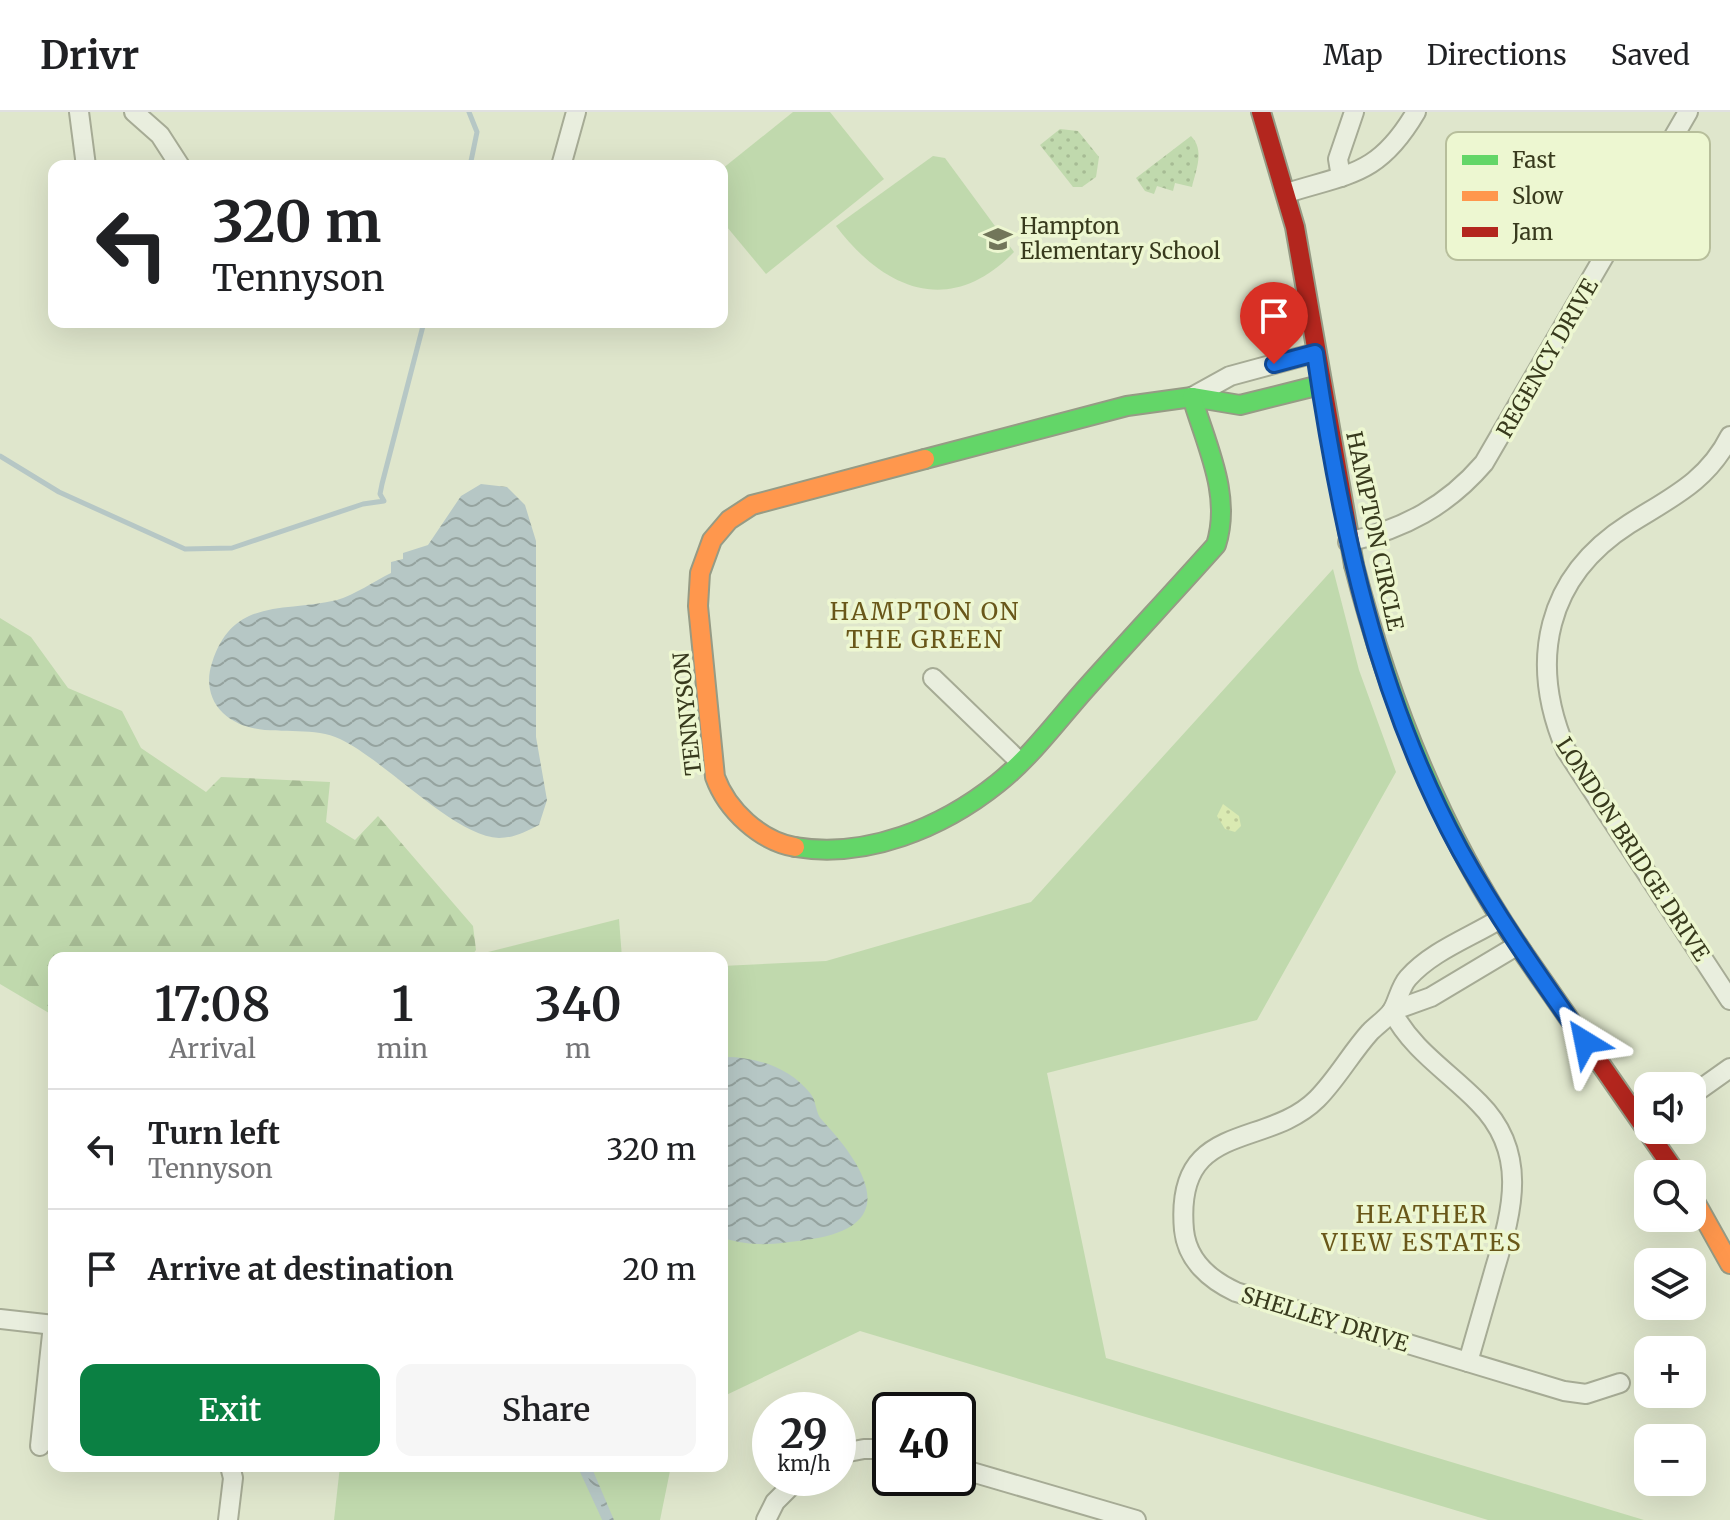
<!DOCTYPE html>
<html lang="en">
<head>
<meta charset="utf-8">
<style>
  :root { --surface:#fff; --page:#f6f6f6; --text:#202124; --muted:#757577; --line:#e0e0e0; --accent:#0b8043 }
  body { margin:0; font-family:Merriweather,serif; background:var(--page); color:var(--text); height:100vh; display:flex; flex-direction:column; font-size:30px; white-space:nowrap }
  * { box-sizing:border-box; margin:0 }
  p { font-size:26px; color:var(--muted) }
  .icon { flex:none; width:44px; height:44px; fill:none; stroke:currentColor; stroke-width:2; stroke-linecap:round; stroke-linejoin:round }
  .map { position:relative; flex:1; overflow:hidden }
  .details { position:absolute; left:48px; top:840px; width:680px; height:520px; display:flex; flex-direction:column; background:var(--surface); border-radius:16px; box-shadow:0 8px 32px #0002 }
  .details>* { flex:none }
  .banner { position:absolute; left:48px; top:48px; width:680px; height:168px; border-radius:16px; box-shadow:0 8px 32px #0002; background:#fff; color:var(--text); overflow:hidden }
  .fabs { position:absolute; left:1634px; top:960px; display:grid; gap:16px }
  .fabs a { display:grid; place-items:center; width:72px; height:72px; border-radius:16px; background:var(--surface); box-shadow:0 8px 32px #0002; font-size:40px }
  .speed { position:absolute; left:752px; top:1280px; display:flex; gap:16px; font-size:40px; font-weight:700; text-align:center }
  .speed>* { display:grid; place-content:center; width:104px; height:104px; border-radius:50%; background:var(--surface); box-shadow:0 8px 32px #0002; line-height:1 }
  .speed small { font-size:20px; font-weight:400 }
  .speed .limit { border:4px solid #111; border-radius:12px; background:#fff; color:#111 }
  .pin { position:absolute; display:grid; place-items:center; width:68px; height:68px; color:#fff; margin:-82px -34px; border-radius:50% 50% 50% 0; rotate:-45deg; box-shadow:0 0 8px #0007 }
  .pin .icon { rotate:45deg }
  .me { position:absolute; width:88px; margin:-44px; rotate:325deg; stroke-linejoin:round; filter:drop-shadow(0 0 6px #0008) }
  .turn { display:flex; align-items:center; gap:28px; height:168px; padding:0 32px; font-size:36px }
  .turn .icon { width:104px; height:104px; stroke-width:2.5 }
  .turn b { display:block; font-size:56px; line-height:68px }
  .eta { display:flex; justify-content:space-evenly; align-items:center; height:136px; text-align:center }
  .eta b { font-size:48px; font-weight:600; line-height:56px }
  .action { display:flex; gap:16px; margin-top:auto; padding:16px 32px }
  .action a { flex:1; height:92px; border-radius:16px; background:var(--accent); color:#fff; font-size:32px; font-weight:600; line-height:92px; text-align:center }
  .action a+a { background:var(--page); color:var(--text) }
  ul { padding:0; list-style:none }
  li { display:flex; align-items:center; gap:24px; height:120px; padding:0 32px; border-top:2px solid var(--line) }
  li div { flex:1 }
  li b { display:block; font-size:30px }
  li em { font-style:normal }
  header { display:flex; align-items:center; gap:48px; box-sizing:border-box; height:112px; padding:0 40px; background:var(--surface); border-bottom:2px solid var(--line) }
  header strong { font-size:38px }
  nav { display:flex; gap:44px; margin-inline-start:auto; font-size:28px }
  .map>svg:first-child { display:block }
</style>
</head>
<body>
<header>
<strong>Drivr</strong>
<nav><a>Map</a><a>Directions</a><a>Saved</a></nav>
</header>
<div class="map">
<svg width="1730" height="1408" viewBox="0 0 1730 1408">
  <defs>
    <pattern id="forest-firs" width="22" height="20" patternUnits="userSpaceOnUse" patternTransform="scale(2)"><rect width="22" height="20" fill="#c0d9ad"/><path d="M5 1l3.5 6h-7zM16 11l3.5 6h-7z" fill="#a6bb94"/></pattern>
    <pattern id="sand-dots" width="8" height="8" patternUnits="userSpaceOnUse" patternTransform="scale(2)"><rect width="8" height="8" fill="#daeab2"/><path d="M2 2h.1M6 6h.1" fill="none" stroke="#bcc999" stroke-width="1.8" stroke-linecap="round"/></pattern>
    <pattern id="park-dots" width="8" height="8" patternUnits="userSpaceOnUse" patternTransform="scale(2)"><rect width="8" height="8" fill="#c0d9ad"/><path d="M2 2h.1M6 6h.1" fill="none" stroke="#a6bb94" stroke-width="1.8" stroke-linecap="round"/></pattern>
    <pattern id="water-waves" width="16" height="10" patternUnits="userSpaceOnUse" patternTransform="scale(2)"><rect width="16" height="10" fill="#b6c7c5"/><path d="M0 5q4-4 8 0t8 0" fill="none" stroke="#95a39f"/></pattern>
  </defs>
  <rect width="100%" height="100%" fill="#dfe6cc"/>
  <g fill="#c0d9ad">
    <path d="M793,0H830L884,67L766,162L722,109V57Z"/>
    <path d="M933,44L945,46L1014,140C951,205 885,179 836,114Z"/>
    <path d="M1333,457L1359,558L1396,660L1257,908L1047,961L1106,1246L1644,1408H1488L860,1219L722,1285V854L826,849L1031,790Z"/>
    <path d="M619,807L622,846H477L480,842Z"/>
    <path d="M340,1354H671L660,1408H334Z"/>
  </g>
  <path fill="url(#forest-firs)" d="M0,506L31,525L68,576L122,599L141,636L206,680L221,665L330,670L326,710L355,728L378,704L473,814L476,838L470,846H54V904L0,872Z"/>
  <path fill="url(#sand-dots)" d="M1223,692L1239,704L1241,714L1235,720L1225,717L1217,704Z"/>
  <g fill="url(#park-dots)">
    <path d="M1060,17L1078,19L1099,45L1096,65L1082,75H1073L1040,33Z"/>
    <path d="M1191,24C1205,38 1196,58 1192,75L1175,71L1173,79L1157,74L1154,82L1145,79L1136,66Z"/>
  </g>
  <g fill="url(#water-waves)">
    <path d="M481,372L507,375L525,393L536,429V625L547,688L539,713C525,720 514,726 499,726C455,725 385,648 340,627C305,610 255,631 223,601C209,588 206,568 212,551C233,484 285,501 337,488C355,483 374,469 391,461V450L403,447V441L428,433L461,384Z"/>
    <path d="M722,945C754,944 789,955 810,981C817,989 815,1001 822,1008C863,1052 904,1113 812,1127C776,1132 758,1136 722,1126Z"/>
    <path d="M580,1354H591L614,1408H605Z"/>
  </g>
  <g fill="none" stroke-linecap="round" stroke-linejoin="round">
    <g stroke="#b6c7c5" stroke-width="5">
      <path d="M469,0L477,20L470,54"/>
      <path d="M0,344L59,380L185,437L232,436L363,392L384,389L380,382L382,372L424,210"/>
      <path d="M580,1354L605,1408"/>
    </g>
    <defs>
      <g id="street">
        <path d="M79,0L86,54"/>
        <path d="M134,0L160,23L180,54"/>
        <path d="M561,54L576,0"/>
        <path d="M1341,65L1338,47L1354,0"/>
        <path d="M1287,81C1351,61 1379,63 1416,0"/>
        <path d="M1192,285L1230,264L1315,241"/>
        <path d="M1730,324C1707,370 1670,386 1629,412C1546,465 1528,549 1566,638L1730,888"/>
        <path d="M1348,430C1404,417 1447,394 1484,351L1688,0"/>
        <path d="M933,566L1020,650"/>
        <path d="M1500,807C1469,826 1432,839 1408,866C1400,875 1398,889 1392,899C1386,907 1377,913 1370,920C1351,941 1337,967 1317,987C1266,1038 1174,1007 1184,1118C1187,1148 1210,1168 1236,1180L1564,1279L1586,1282L1620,1271"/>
        <path d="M1392,899C1412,938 1449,960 1479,991C1528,1040 1513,1097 1495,1156C1486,1187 1477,1219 1468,1250"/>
        <path d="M1392,899L1431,885L1518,833"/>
        <path d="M1692,983L1730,956"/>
        <path d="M0,1207L54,1213"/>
        <path d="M40,1334L53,1213"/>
        <path d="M838,1342L864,1337H890"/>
        <path d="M958,1356L1136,1408"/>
        <path d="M228,1408L233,1366L230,1354"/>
        <path d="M766,1408L775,1390L799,1366"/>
      </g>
      <g id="fast">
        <path d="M925,347L1127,294L1192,285L1240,293L1320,273"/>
        <path d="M1354,453C1389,588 1442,723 1522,839"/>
        <path d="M795,735C866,747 942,716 998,671C1032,644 1060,605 1089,573C1131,526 1174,480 1216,433C1232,383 1206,333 1192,285"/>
      </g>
      <g id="slow">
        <path d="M795,735C760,729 727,698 715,665L698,494L700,461L712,428L729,408L752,393L925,347"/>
        <path d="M1692,1084L1730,1152"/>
      </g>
      <g id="jam">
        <path d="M1261,0L1295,115L1354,453"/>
        <path d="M1522,839L1677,1062"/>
      </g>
    </defs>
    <use href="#street" stroke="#a6ab95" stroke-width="22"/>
    <use href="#fast" stroke="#969b85" stroke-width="22"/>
    <use href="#slow" stroke="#969b85" stroke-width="22"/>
    <use href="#jam" stroke="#969b85" stroke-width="22"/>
    <use href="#street" stroke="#e9eede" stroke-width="18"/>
    <use href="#fast" stroke="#63d668" stroke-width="18"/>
    <use href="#slow" stroke="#ff974d" stroke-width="18"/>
    <use href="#jam" stroke="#b3261e" stroke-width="18"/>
  </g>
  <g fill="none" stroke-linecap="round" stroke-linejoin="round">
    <defs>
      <path id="route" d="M1274,252L1315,241C1340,412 1376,584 1460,738C1497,805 1541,867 1585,930"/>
    </defs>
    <use href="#route" stroke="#114b97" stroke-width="20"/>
    <use href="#route" stroke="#1a73e8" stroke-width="14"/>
  </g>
  <defs>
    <symbol id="school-bare" viewBox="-9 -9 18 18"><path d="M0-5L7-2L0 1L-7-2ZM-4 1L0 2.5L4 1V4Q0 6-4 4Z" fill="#72765a" stroke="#edf7d1" stroke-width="2.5" paint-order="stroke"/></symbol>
  </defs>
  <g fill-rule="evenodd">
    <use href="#school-bare" x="978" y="107" width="40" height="40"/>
  </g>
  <g text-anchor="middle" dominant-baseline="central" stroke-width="7" stroke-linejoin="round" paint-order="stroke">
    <g font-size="22" fill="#383a1d" stroke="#edf7d1" text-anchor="start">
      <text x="1020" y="114">Hampton<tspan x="1020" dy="25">Elementary School</tspan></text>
    </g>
    <g font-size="22" fill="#383a1d" stroke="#edf7d1">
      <text transform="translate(1547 246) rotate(-60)">REGENCY DRIVE</text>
      <text transform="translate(1375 419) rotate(78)">HAMPTON CIRCLE</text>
      <text transform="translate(687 602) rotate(-96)">TENNYSON</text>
      <text transform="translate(1633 737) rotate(57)">LONDON BRIDGE DRIVE</text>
      <text transform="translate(1325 1207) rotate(17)">SHELLEY DRIVE</text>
    </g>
    <g font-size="24" letter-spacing="2" fill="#695719" stroke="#edf7d1">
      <text x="925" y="499">HAMPTON ON<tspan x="925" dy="28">THE GREEN</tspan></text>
      <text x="1422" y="1102">HEATHER<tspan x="1422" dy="28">VIEW ESTATES</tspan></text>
    </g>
  </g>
  <rect x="1446" y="20" width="264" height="128" rx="12" fill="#edf7d1" stroke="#b7be9b" stroke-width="2"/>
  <rect x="1462" y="43" width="36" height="10" fill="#63d668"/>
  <rect x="1462" y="79" width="36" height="10" fill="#ff974d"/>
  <rect x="1462" y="115" width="36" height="10" fill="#b3261e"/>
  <g font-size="22" fill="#383a1d">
    <text x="1512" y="56">Fast</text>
    <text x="1512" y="92">Slow</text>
    <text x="1512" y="128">Jam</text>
  </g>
</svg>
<div class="fabs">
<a><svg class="icon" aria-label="sound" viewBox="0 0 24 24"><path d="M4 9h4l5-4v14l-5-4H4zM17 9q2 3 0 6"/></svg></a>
<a><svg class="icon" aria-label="search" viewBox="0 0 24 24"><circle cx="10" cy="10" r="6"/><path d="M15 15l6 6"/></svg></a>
<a><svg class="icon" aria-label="layers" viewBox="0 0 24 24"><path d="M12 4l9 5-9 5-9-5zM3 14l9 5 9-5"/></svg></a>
<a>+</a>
<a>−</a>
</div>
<div class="speed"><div>29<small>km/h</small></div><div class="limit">40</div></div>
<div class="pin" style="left:1274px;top:252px;background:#d93025"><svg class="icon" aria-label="arrive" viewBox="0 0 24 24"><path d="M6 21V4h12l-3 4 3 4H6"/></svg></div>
<svg class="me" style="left:1585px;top:930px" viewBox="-20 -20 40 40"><path d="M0-17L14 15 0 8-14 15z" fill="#1a73e8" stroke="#fff" stroke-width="4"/></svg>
<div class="banner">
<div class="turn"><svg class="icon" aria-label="left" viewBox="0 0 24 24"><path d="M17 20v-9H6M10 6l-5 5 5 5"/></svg><div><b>320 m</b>Tennyson</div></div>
</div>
<section class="details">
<div class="eta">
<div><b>17:08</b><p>Arrival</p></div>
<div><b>1</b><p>min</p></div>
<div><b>340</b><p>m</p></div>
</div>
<ul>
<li><svg class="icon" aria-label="left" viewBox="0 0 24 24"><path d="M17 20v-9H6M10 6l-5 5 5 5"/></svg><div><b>Turn left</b><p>Tennyson</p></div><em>320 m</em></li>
<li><svg class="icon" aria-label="arrive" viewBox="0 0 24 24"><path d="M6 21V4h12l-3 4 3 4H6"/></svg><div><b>Arrive at destination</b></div><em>20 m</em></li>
</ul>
<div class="action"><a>Exit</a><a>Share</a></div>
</section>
</div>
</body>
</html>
